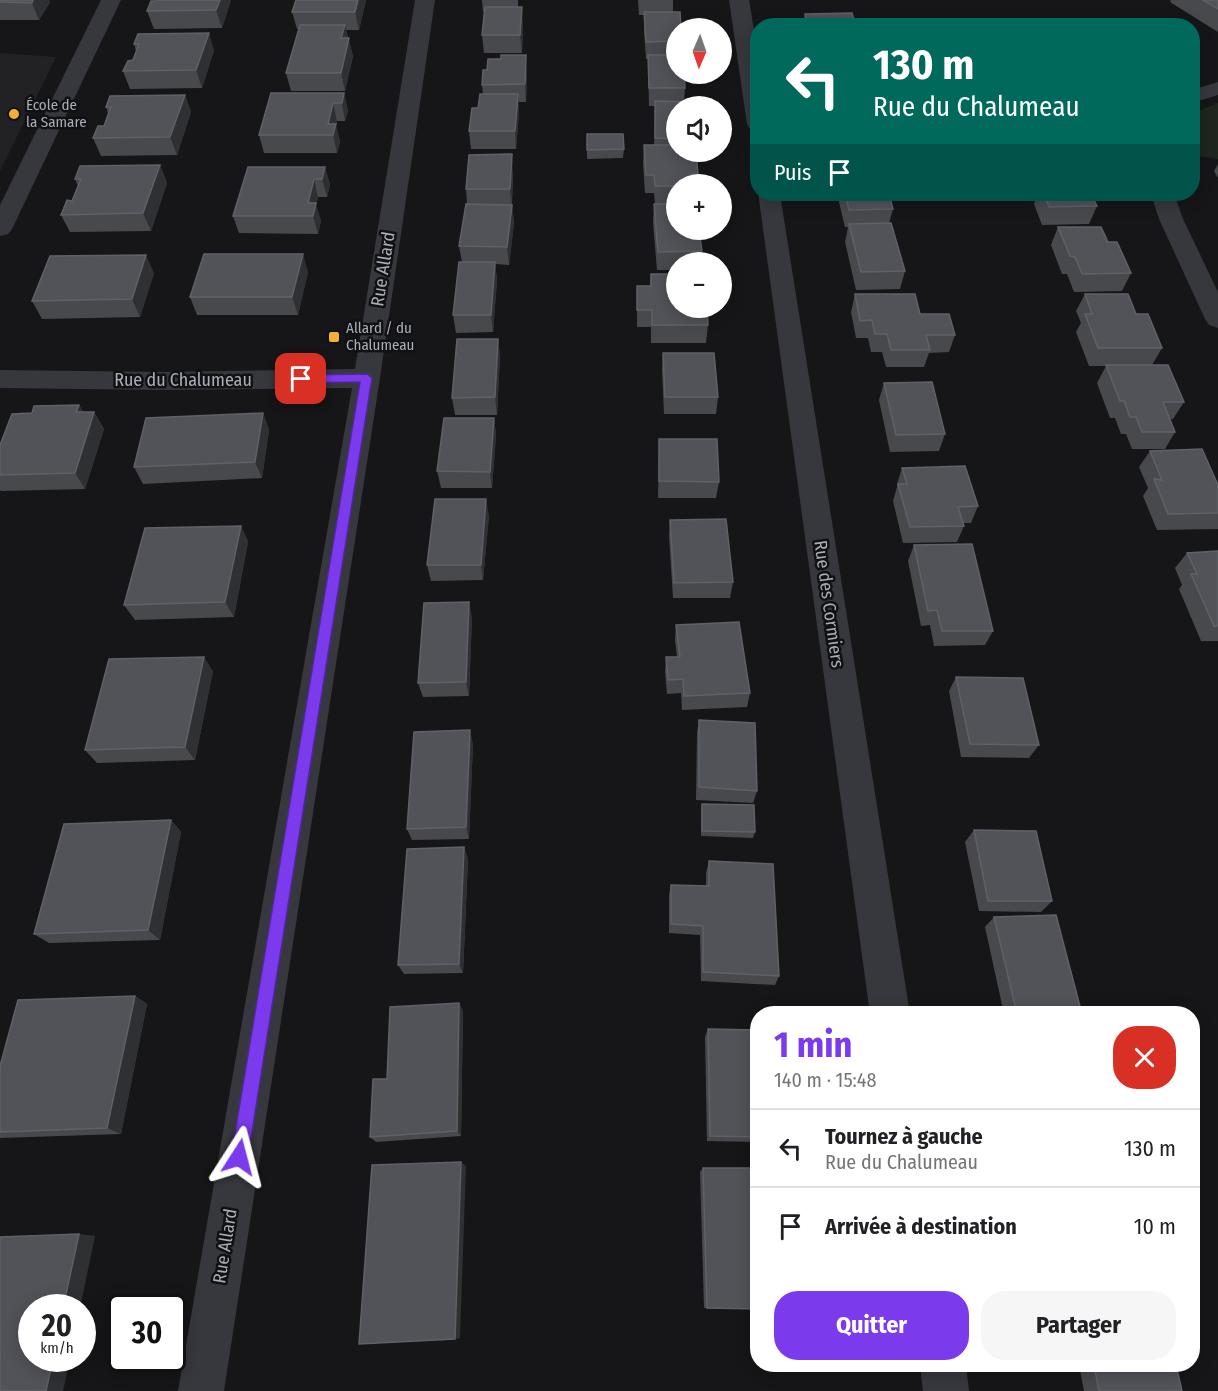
<!DOCTYPE html>
<html lang="fr">
<head>
<meta charset="utf-8">
<style>
  :root { --surface:#fff; --page:#f6f6f6; --text:#202124; --muted:#757577; --line:#e0e0e0; --accent:#7c3aed }
  body { margin:0; font-family:"Fira Sans Condensed",sans-serif; background:var(--page); color:var(--text); height:100vh; display:flex; flex-direction:column; font-size:22px; white-space:nowrap }
  * { box-sizing:border-box; margin:0 }
  p { font-size:20px; color:var(--muted) }
  .icon { flex:none; width:33px; height:33px; fill:none; stroke:currentColor; stroke-width:2; stroke-linecap:round; stroke-linejoin:round }
  .map { position:relative; flex:1; overflow:hidden }
  .panel { position:absolute; left:750px; top:1006px; width:450px; height:366px; display:flex; flex-direction:column; background:var(--surface); border-radius:24px; box-shadow:0 3px 15px #0003 }
  .panel>* { flex:none }
  .top-card { position:absolute; left:750px; top:18px; width:450px; height:183px; border-radius:24px; box-shadow:0 3px 15px #0003; background:#00695c; color:#fff; overflow:hidden }
  .needle { width:39px; rotate:182deg }
  .controls { position:absolute; left:666px; top:18px; display:grid; gap:12px }
  .controls a { display:grid; place-items:center; width:66px; height:66px; border-radius:50%; background:var(--surface); box-shadow:0 3px 15px #0003; font-size:30px }
  .speed { position:absolute; left:18px; top:1294px; display:flex; gap:12px; font-size:30px; font-weight:700; text-align:center }
  .speed>* { display:grid; place-content:center; width:78px; height:78px; border-radius:50%; background:var(--surface); box-shadow:0 3px 15px #0003; line-height:1 }
  .speed small { font-size:15px; font-weight:400 }
  .speed .limit { border:3px solid #111; border-radius:9px; background:#fff; color:#111 }
  .pin { position:absolute; display:grid; place-items:center; width:51px; height:51px; color:#fff; margin:-26px; border-radius:12px; box-shadow:0 3px 9px #0006 }
  .me { position:absolute; width:66px; margin:-33px; rotate:9deg; stroke-linejoin:round; filter:drop-shadow(0 0 4px #0008) }
  .turn { display:flex; align-items:center; gap:21px; height:126px; padding:0 24px; font-size:27px }
  .turn .icon { width:78px; height:78px; stroke-width:2.5 }
  .turn b { display:block; font-size:42px; line-height:51px }
  .then { display:flex; align-items:center; height:57px; padding:0 24px; background:#0003; gap:12px; font-size:22px }
  .round { display:grid; place-items:center; flex:none; width:63px; height:63px; border-radius:24px; background:var(--page) }
  .overview { display:flex; align-items:center; justify-content:space-between; height:102px; padding:0 24px }
  h1 { font-size:36px; font-weight:700; line-height:45px; color:var(--accent) }
  .button { display:flex; gap:12px; margin-top:auto; padding:12px 24px }
  .button a { flex:1; height:69px; border-radius:24px; background:var(--accent); color:#fff; font-size:24px; font-weight:700; line-height:69px; text-align:center }
  .button a+a { background:var(--page); color:var(--text) }
  ul { padding:0; list-style:none }
  li { display:flex; align-items:center; gap:18px; height:78px; padding:0 24px; border-top:2px solid var(--line) }
  li div { flex:1 }
  li b { display:block; font-size:22px }
  li em { font-style:normal }
  .map>svg:first-child { display:block }
</style>
</head>
<body>
<div class="map">
<svg width="1218" height="1391" viewBox="0 0 1218 1391">
  <rect width="100%" height="100%" fill="#161618"/>
  <path fill="#222225" d="M0,53L56,57L0,171Z"/>
  <path fill="#1e261f" d="M1218,103V159L1193,155V113Z"/>
  <g fill="none" stroke-linecap="round" stroke-linejoin="round">
    <g fill="#37383d" fill-rule="evenodd">
      <path d="M101,0H121L12,229L8,234L0,236V205Z"/>
      <path d="M415,0H435L380,378L224,1391H178L352,388L162,390L0,388V370L162,372L355,369Z"/>
      <path d="M729,0H749L758,54V130L750,129L747,124Z"/>
      <path d="M1218,82V95L1192,103V90Z"/>
      <path d="M758,192L780,194L910,1014H870Z"/>
      <path d="M1151,194H1174L1183,219L1218,292V328L1209,325L1205,319L1159,219Z"/>
      <path d="M920,1365H966L969,1391H923Z"/>
    </g>
  </g>
  <g fill="#47494d">
    <path d="M0,0L50,2L39,20H0Z"/>
    <path d="M231,0L222,28L154,29L147,11Z"/>
    <path d="M366,0L359,30H346L353,56L345,91H291L286,73L299,29H297L292,12Z"/>
    <path d="M482,0H518V7L523,24L522,53H484L482,35L484,12H483Z"/>
    <path d="M638,0H673V12L676,28V74L685,88L684,102L676,106V152L698,174L697,184H676V204H655L654,193H645L643,163L644,145H654L655,106H649L648,59H646L644,30V15H639Z"/>
    <path d="M1171,0H1218V32L1170,2Z"/>
    <path d="M805,14L856,26H800V23H803Z"/>
    <path d="M138,34L214,50L202,88L130,89L123,71L133,60L136,51L134,44Z"/>
    <path d="M527,73L526,102H518L519,112L516,149H471L469,131L483,94L482,85Z"/>
    <path d="M344,93L348,111L345,121H337L336,126L340,142L337,153H264L259,135Z"/>
    <path d="M185,95L191,112L177,155L101,156L93,138L104,126L108,114L106,107Z"/>
    <path d="M587,134L624,149L623,158L587,159Z"/>
    <path d="M1218,164V178L1214,171Z"/>
    <path d="M160,165L167,183L151,231L70,232L61,215L72,201L78,186L75,179Z"/>
    <path d="M325,167L330,185L327,197H318L316,205L321,221L318,234L239,233L233,216Z"/>
    <path d="M513,172L512,205L514,223L509,265L495,264L497,280L493,332L456,333L453,315L462,262L459,246L467,204L466,189Z"/>
    <path d="M837,194H889L893,209L889,223L905,271L900,289L856,290L845,242L848,227H845Z"/>
    <path d="M1035,194H1091L1097,206L1089,224L1042,225L1034,204L1037,197Z"/>
    <path d="M654,204L702,251L701,262H676V270H657L653,222Z"/>
    <path d="M1058,227L1108,242L1131,273L1122,291L1074,292L1067,274H1062L1051,245Z"/>
    <path d="M308,272L298,315H197L190,297Z"/>
    <path d="M154,273L140,317L42,319L32,301Z"/>
    <path d="M651,274L708,325L706,343H651V327H637V286H650Z"/>
    <path d="M855,294L920,314L955,335L949,352L929,353L924,367H886L882,352H871L868,338H856L851,312Z"/>
    <path d="M1085,294L1136,314L1162,348L1152,365L1184,402L1173,419H1170L1175,432L1165,449H1132L1126,434H1121L1115,418H1110L1097,383L1106,366H1089L1076,332L1081,323L1076,311Z"/>
    <path d="M498,339L500,356L497,415H455L452,398Z"/>
    <path d="M663,353L718,397L716,414H664L662,370Z"/>
    <path d="M884,383L945,434L939,451L890,452L879,400Z"/>
    <path d="M79,405L83,412H94L104,429L85,489L1,491L0,490V445L32,413Z"/>
    <path d="M263,413L269,430L262,478L143,484L134,467Z"/>
    <path d="M494,418L496,435L492,488H441L437,471Z"/>
    <path d="M659,439L719,482L716,498H658Z"/>
    <path d="M1150,451L1218,485V529L1157,530L1143,496L1148,488L1139,467Z"/>
    <path d="M902,468L978,506L971,523H963L964,526L957,542L903,543L893,501L897,487V484Z"/>
    <path d="M489,515L483,580L431,581L427,565Z"/>
    <path d="M670,520L733,582L730,598H673L669,536Z"/>
    <path d="M241,526L248,542L234,617L135,620L124,605Z"/>
    <path d="M914,545L993,631L985,645L934,646L930,625L921,626L908,561Z"/>
    <path d="M1218,551V641H1201L1179,589L1182,585L1175,568L1187,553Z"/>
    <path d="M472,617L469,696L423,697L418,683Z"/>
    <path d="M676,625L750,693L747,707L682,710L681,693L667,694L665,672L666,657H677L675,640Z"/>
    <path d="M213,671L195,760L97,763L85,750Z"/>
    <path d="M956,677L1039,745L1029,758L961,757L949,691Z"/>
    <path d="M699,720L757,791L753,803L696,800L697,733Z"/>
    <path d="M473,744L469,839L412,840L407,829Z"/>
    <path d="M702,804L755,832L753,838L701,836V810Z"/>
    <path d="M171,820L181,832L160,940L49,943L34,934Z"/>
    <path d="M974,830L1052,901L1041,912L979,911L965,842Z"/>
    <path d="M464,847L468,859L463,973L404,974L398,965Z"/>
    <path d="M709,861L779,976L775,985L701,981L700,935L669,933V895L671,885L706,886V873Z"/>
    <path d="M994,917L1082,1014H1004L985,927Z"/>
    <path d="M135,996L147,1004L121,1134L0,1138V1066Z"/>
    <path d="M459,1003L463,1011L461,1136L376,1142L370,1137L387,1079Z"/>
    <path d="M708,1029L758,1030V1142L707,1141L705,1037Z"/>
    <path d="M703,1168L758,1309L704,1308L700,1172Z"/>
    <path d="M1079,1365H1176L1182,1391H1084Z"/>
  </g>
  <g fill="#2f3033">
    <path d="M33,0H49L50,2L39,20L32,3Z"/>
    <path d="M220,0H231L222,28L216,10Z"/>
    <path d="M358,0H366L359,30L355,12Z"/>
    <path d="M522,7L523,24L522,53L520,35Z"/>
    <path d="M345,25L353,56L345,91L341,73V38Z"/>
    <path d="M209,33L214,50L202,88L196,70Z"/>
    <path d="M526,55L527,73L526,102L525,84Z"/>
    <path d="M344,93L348,111L345,121L342,103Z"/>
    <path d="M518,94L519,112L516,149L515,131Z"/>
    <path d="M185,95L191,112L177,155L170,137Z"/>
    <path d="M333,103L337,121L336,126L340,142L337,153L333,135L328,124Z"/>
    <path d="M512,154L513,172L511,207L510,189Z"/>
    <path d="M160,165L167,183L151,231L143,213Z"/>
    <path d="M325,167L330,185L327,197L322,179Z"/>
    <path d="M314,179L318,197L316,205L321,221L318,234L313,216L308,203Z"/>
    <path d="M512,205L514,223L509,265L507,247Z"/>
    <path d="M303,254L308,272L298,315L292,297Z"/>
    <path d="M146,255L154,273L140,317L132,299Z"/>
    <path d="M495,262L497,280L493,332L491,315Z"/>
    <path d="M498,339L500,356L497,415L495,397Z"/>
    <path d="M79,405L89,422L76,412Z"/>
    <path d="M94,412L104,429L85,489L75,473Z"/>
    <path d="M263,413L269,430L262,478L255,462Z"/>
    <path d="M494,418L496,435L492,488L490,472Z"/>
    <path d="M486,499L489,515L483,580L481,565Z"/>
    <path d="M241,526L248,542L234,617L225,602Z"/>
    <path d="M469,602L472,617L469,696L466,682Z"/>
    <path d="M204,657L213,671L195,760L185,747Z"/>
    <path d="M470,730L473,744L469,839L466,827Z"/>
    <path d="M171,820L181,832L160,940L148,930Z"/>
    <path d="M464,847L468,859L463,973L459,964Z"/>
    <path d="M135,996L147,1004L121,1134L107,1128Z"/>
    <path d="M459,1003L463,1011L461,1136L457,1131Z"/>
    <path d="M461,1162L466,1166L460,1338L455,1339Z"/>
    <path d="M79,1234L95,1236L80,1308H63Z"/>
    <path d="M53,1359H70L63,1391H46Z"/>
  </g>
  <g fill="#525359" stroke="#5f6168" stroke-width="1.5">
    <path d="M0,0H33L32,3L0,2Z"/>
    <path d="M157,0H220L216,10L147,11L151,1H156Z"/>
    <path d="M296,0H358L355,12H292Z"/>
    <path d="M1203,0H1218V9Z"/>
    <path d="M485,7H522L520,35H482Z"/>
    <path d="M644,12H680L681,28H676V41L646,42Z"/>
    <path d="M852,13L856,26H801L800,23H807L805,14Z"/>
    <path d="M300,25H345L341,38H349L341,73H286Z"/>
    <path d="M209,33L196,70L123,71L128,61L133,60L139,44H134L138,34Z"/>
    <path d="M501,55H526L525,84L482,85L483,70H487L488,59H501Z"/>
    <path d="M648,55H676V74H684L685,88H649Z"/>
    <path d="M271,93H344L342,103H333L328,124H336L333,135H259Z"/>
    <path d="M480,94H518L515,131H469L472,108H478Z"/>
    <path d="M185,95L170,137L93,138L98,126H104L111,107H106L110,96Z"/>
    <path d="M655,101L689,102V106H676V139L655,138Z"/>
    <path d="M587,134H623L624,149L587,150Z"/>
    <path d="M644,145H676V152H696L698,174H690L691,184H676V186H655L654,175H646Z"/>
    <path d="M512,154L510,189H466L469,155Z"/>
    <path d="M160,165L143,213L61,215L67,200L72,201L81,179H75L80,166Z"/>
    <path d="M248,167H325L322,179H314L308,203H316L313,216H233Z"/>
    <path d="M845,194H889L893,209L849,210Z"/>
    <path d="M1044,194H1091L1097,206L1049,207Z"/>
    <path d="M466,204L512,205L507,247L459,246Z"/>
    <path d="M654,204H676V230H699L702,251L658,252Z"/>
    <path d="M891,223L905,271L861,272L849,224Z"/>
    <path d="M1058,227H1101L1108,242H1117L1131,273L1082,274L1075,257L1070,256Z"/>
    <path d="M204,254H303L292,297H190Z"/>
    <path d="M146,255L132,299L32,301L50,256Z"/>
    <path d="M459,262H495L491,315H453Z"/>
    <path d="M651,274H676V308H707L708,325H652V310H637V286H651Z"/>
    <path d="M855,294H915L920,314H949L955,335H926L930,350H891L887,334H875L872,320L860,321Z"/>
    <path d="M1085,294H1128L1136,314H1148L1162,348H1098L1085,314H1092Z"/>
    <path d="M457,339H498L495,397L452,398Z"/>
    <path d="M663,353H714L718,397H665Z"/>
    <path d="M1106,365H1168L1184,402H1163L1175,432H1142L1136,417H1130L1124,401H1120Z"/>
    <path d="M932,382L945,434L896,435L884,383Z"/>
    <path d="M79,405L76,412H94L75,473L0,475V445L12,414L32,413L34,406Z"/>
    <path d="M263,413L255,462L134,467L146,418Z"/>
    <path d="M444,418H494L490,472L437,471Z"/>
    <path d="M659,439H717L719,482L659,481Z"/>
    <path d="M1202,449L1218,485V513L1168,514L1154,479L1162,480L1150,451Z"/>
    <path d="M965,466L978,506L958,507L964,526L910,527L898,484H907L902,468Z"/>
    <path d="M435,499H486L481,565H427Z"/>
    <path d="M726,519L733,582L674,583L670,520Z"/>
    <path d="M241,526L225,602L124,605L145,528Z"/>
    <path d="M972,544L993,631H942L937,610L928,611L914,545Z"/>
    <path d="M1218,551V626H1214L1191,574H1197L1187,553Z"/>
    <path d="M469,602L466,682L418,683L424,603Z"/>
    <path d="M739,622L750,693L684,696L683,679L668,680L666,657H680L676,625Z"/>
    <path d="M204,657L185,747L85,750L109,659Z"/>
    <path d="M956,677L1023,678L1039,745L970,744Z"/>
    <path d="M699,720L755,723L757,791L699,787Z"/>
    <path d="M470,730L466,827L407,829L414,732Z"/>
    <path d="M702,804L754,805L755,832L702,831Z"/>
    <path d="M171,820L148,930L34,934L64,824Z"/>
    <path d="M974,830L1036,831L1052,901H988Z"/>
    <path d="M464,847L459,964L398,965L407,849Z"/>
    <path d="M709,861L773,864L779,976L703,972V926L671,924V885L709,886Z"/>
    <path d="M1056,915L1082,1014H1017L994,917Z"/>
    <path d="M135,996L107,1128L0,1132V1066L18,1000Z"/>
    <path d="M459,1003L457,1131L370,1137L373,1079H387L390,1007Z"/>
    <path d="M708,1029L758,1030V1137L710,1136Z"/>
    <path d="M461,1162L455,1339L359,1344L372,1165Z"/>
    <path d="M703,1168H758V1309L707,1308Z"/>
    <path d="M79,1234L63,1308H32V1359H53L46,1391H0V1237Z"/>
    <path d="M1094,1365H1176L1182,1391H1099Z"/>
  </g>
  <path fill="#7c3aed" stroke="#51269a" stroke-width="1.5" d="M367,374L372,378L248,1157L246,1163L239,1166L233,1163L231,1157L360,382L301,383L295,379L301,375Z"/>
  <g fill="#f2b134" stroke="#111113" stroke-width="2">
    <circle cx="14" cy="114" r="6"/>
    <rect x="328" y="331" width="12" height="12" rx="3"/>
  </g>
  <g text-anchor="middle" dominant-baseline="central" stroke-width="5" stroke-linejoin="round" paint-order="stroke">
    <g font-size="15" fill="#a8adb8" stroke="#111113" text-anchor="start">
      <text x="26" y="105">École de<tspan x="26" dy="17">la Samare</tspan></text>
      <text x="346" y="328">Allard / du<tspan x="346" dy="17">Chalumeau</tspan></text>
    </g>
    <g font-size="18" fill="#a8adb8" stroke="#111113">
      <text transform="translate(383 269) rotate(-81)">Rue Allard</text>
      <text x="183" y="380">Rue du Chalumeau</text>
      <text transform="translate(829 604) rotate(82)">Rue des Cormiers</text>
      <text transform="translate(225 1246) rotate(-81)">Rue Allard</text>
    </g>
  </g>
</svg>
<div class="controls">
<a><svg class="needle" viewBox="-14 -14 28 28"><path d="M0-13l5 13h-10z" fill="#e53935"/><path d="M0 13l5-13h-10z" fill="#757577"/></svg></a>
<a><svg class="icon" aria-label="sound" viewBox="0 0 24 24"><path d="M4 9h4l5-4v14l-5-4H4zM17 9q2 3 0 6"/></svg></a>
<a>+</a>
<a>−</a>
</div>
<div class="speed"><div>20<small>km/h</small></div><div class="limit">30</div></div>
<div class="pin" style="left:301px;top:379px;background:#d93025"><svg class="icon" aria-label="arrive" viewBox="0 0 24 24"><path d="M6 21V4h12l-3 4 3 4H6"/></svg></div>
<svg class="me" style="left:239px;top:1157px" viewBox="-20 -20 40 40"><path d="M0-17L14 15 0 8-14 15z" fill="#7c3aed" stroke="#fff" stroke-width="4"/></svg>
<div class="top-card">
<div class="turn"><svg class="icon" aria-label="left" viewBox="0 0 24 24"><path d="M17 20v-9H6M10 6l-5 5 5 5"/></svg><div><b>130 m</b>Rue du Chalumeau</div></div>
<div class="then">Puis<svg class="icon" aria-label="arrive" viewBox="0 0 24 24"><path d="M6 21V4h12l-3 4 3 4H6"/></svg></div>
</div>
<section class="panel">
<div class="overview"><div><h1>1 min</h1><p>140 m · 15:48</p></div><a class="round" style="background:#d93025;color:#fff"><svg class="icon" aria-label="close" viewBox="0 0 24 24"><path d="M6 6l12 12M18 6L6 18"/></svg></a></div>
<ul>
<li><svg class="icon" aria-label="left" viewBox="0 0 24 24"><path d="M17 20v-9H6M10 6l-5 5 5 5"/></svg><div><b>Tournez à gauche</b><p>Rue du Chalumeau</p></div><em>130 m</em></li>
<li><svg class="icon" aria-label="arrive" viewBox="0 0 24 24"><path d="M6 21V4h12l-3 4 3 4H6"/></svg><div><b>Arrivée à destination</b></div><em>10 m</em></li>
</ul>
<div class="button"><a>Quitter</a><a>Partager</a></div>
</section>
</div>
</body>
</html>
